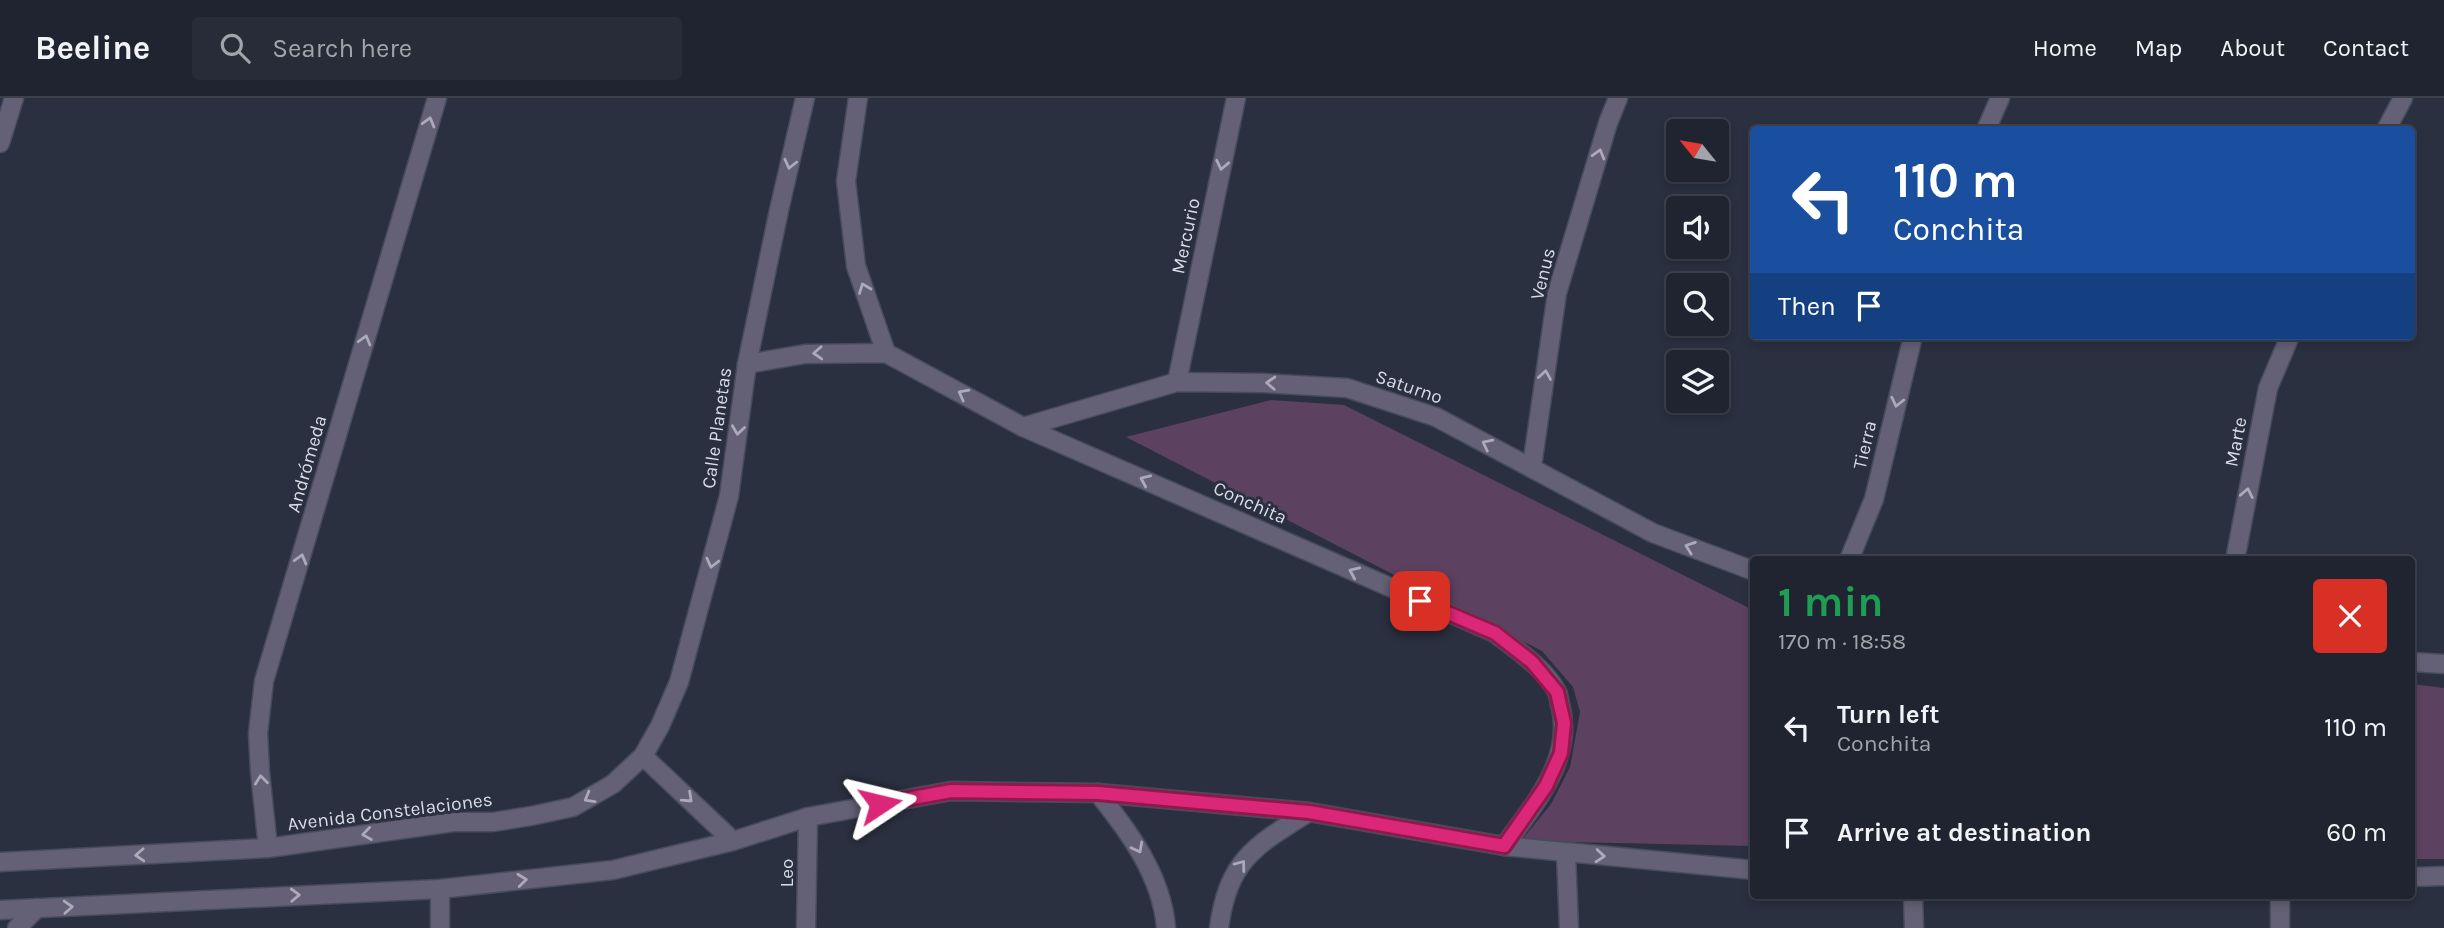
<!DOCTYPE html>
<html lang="en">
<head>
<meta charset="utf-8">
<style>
  :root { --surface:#202430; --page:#282c38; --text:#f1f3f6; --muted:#a2a4ab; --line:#3d414c }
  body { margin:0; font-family:Karla,sans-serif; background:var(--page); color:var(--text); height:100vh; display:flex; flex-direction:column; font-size:26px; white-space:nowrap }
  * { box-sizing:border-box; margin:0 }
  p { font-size:23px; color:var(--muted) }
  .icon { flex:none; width:38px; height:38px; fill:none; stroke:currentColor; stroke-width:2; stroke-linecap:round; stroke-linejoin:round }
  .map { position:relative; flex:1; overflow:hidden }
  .details { position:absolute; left:1750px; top:458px; width:665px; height:343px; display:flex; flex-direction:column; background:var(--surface); border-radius:7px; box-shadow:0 4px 10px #0003,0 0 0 2px var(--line) }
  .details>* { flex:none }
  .top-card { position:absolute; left:1750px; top:28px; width:665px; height:214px; border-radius:7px; box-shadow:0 4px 10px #0003,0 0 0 2px var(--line); background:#1a4fa0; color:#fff; overflow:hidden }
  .needle { width:46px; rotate:300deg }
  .controls { position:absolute; left:1666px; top:21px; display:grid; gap:14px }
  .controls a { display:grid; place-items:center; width:63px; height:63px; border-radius:7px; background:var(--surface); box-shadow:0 4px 10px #0003,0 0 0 2px var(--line); font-size:35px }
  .pin { position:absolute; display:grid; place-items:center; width:60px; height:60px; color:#fff; margin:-30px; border-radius:14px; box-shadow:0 4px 10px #0006 }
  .me { position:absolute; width:77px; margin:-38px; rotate:80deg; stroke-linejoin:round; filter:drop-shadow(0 0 5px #0008) }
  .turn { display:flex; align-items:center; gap:24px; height:147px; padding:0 28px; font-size:32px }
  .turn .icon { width:91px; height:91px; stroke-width:2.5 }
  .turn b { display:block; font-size:49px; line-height:60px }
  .then { display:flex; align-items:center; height:66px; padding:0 28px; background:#0003; gap:14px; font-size:26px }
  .round { display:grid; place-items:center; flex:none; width:74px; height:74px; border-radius:7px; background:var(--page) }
  .head { display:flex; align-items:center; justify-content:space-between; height:119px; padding:0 28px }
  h1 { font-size:42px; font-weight:700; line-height:52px; color:#1e9e55 }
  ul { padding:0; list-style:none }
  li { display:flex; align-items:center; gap:21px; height:105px; padding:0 28px }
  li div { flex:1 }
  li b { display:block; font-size:26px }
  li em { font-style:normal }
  header { display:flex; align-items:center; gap:42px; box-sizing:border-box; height:98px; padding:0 35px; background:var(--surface); border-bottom:2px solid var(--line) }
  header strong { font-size:33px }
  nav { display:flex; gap:38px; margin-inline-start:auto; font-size:24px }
  .search { width:490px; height:63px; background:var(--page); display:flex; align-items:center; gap:18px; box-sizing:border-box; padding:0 24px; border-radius:7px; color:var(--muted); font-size:26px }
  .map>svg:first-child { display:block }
</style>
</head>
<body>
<header>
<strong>Beeline</strong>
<div class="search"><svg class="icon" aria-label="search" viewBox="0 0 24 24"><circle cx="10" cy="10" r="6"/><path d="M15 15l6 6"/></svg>Search here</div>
<nav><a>Home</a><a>Map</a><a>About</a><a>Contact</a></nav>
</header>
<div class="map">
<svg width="2444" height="830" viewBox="0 0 2444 830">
  <rect width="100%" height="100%" fill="#2a3040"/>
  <g fill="#5d4161">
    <path d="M1271,302L1344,307L1753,512V748L1521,743L1551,706L1570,669L1580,614L1573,589L1542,553L1126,339Z"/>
    <path d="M2412,586L2444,590V761H2412Z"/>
  </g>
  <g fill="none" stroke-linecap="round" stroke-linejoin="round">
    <defs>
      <g id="street">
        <path d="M858,0L846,83L856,168L886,255"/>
        <path d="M1986,32L2000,0"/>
        <path d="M2386,32L2403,0"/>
        <path d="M0,45L14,0"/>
        <path d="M747,266L805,256L886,255L1023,329L1495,535C1514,550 1546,571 1557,594C1559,598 1559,605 1561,610C1573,663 1533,708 1504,748"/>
        <path d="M1177,284L1236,0"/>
        <path d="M1023,329L1177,284L1263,285L1347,290L1436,319L1653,435L1754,473"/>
        <path d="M1532,368L1557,195L1608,25L1618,0"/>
        <path d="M1849,462L1874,401L1913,238"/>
        <path d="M2235,462L2268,290L2290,238"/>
        <path d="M2412,564L2444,566"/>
        <path d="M643,658L733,743"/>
        <path d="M1098,695C1129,734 1162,778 1166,830"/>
        <path d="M268,750L260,674L258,635L264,583L437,0"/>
        <path d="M1566,756L1569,830"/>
        <path d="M0,764L268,750L454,724H493L531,718L573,709L613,686L643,658L660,628L679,584L729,398L747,266L779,112L805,0"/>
        <path d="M2412,779L2444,778"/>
        <path d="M440,791V830"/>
        <path d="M1913,798L1914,830"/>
        <path d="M0,812L440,791L613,772L733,743L808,719L951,693L1098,695L1309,714L1504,748L1754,772"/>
        <path d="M17,830L37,810"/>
        <path d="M806,830L808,719"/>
        <path d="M1219,830C1228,763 1254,748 1309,714"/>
        <path d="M2280,830V798"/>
      </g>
    </defs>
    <use href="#street" stroke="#464c5b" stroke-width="21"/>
    <use href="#street" stroke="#646075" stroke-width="18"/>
  </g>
  <defs><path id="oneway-chevron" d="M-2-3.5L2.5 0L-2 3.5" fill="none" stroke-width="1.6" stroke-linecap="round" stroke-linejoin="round" transform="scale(1.75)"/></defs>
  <g stroke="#aaaab9">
    <use href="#oneway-chevron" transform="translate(429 24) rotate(-74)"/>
    <use href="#oneway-chevron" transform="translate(1599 56) rotate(-74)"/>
    <use href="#oneway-chevron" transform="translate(790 66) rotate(103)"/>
    <use href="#oneway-chevron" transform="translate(1222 67) rotate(102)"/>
    <use href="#oneway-chevron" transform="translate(864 190) rotate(-111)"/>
    <use href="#oneway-chevron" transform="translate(365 242) rotate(-74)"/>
    <use href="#oneway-chevron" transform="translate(818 255) rotate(177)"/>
    <use href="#oneway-chevron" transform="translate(1545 277) rotate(-81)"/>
    <use href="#oneway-chevron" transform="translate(1271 285) rotate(-177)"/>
    <use href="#oneway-chevron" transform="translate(963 296) rotate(-152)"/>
    <use href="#oneway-chevron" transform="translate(1897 304) rotate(103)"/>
    <use href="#oneway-chevron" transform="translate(738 332) rotate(98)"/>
    <use href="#oneway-chevron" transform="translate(1487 346) rotate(-153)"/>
    <use href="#oneway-chevron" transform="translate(1145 382) rotate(-156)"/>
    <use href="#oneway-chevron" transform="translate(2247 395) rotate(-79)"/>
    <use href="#oneway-chevron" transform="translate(1690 449) rotate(-160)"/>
    <use href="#oneway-chevron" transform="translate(301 461) rotate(-74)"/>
    <use href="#oneway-chevron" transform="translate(712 465) rotate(104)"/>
    <use href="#oneway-chevron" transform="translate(1354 474) rotate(-156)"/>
    <use href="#oneway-chevron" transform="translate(261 682) rotate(-96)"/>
    <use href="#oneway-chevron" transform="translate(589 700) rotate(150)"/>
    <use href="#oneway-chevron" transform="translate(688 700) rotate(43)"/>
    <use href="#oneway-chevron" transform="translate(367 736) rotate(172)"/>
    <use href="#oneway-chevron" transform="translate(1138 750) rotate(62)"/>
    <use href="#oneway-chevron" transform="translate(140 757) rotate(177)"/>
    <use href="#oneway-chevron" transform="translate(1600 758) rotate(5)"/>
    <use href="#oneway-chevron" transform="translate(1241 767) rotate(-53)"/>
    <use href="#oneway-chevron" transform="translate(522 782) rotate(-6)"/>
    <use href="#oneway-chevron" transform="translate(295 797) rotate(-2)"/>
    <use href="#oneway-chevron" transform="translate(68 809) rotate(-3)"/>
  </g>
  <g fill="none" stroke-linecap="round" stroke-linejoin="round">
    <defs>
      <path id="route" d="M880,706L951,693L1098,695L1309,714L1504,748L1546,688L1561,655L1564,625L1557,594L1532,564L1495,535L1420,503"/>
    </defs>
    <use href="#route" stroke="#8e194d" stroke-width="18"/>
    <use href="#route" stroke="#db2777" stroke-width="12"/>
  </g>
  <g text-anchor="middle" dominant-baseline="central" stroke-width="6" stroke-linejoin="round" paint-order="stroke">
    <g font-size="19" fill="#d8dce7" stroke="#2a3040">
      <text transform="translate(1186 138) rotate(-78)">Mercurio</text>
      <text transform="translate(1543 176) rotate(-76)">Venus</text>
      <text transform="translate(1409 289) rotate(19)">Saturno</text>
      <text transform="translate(717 330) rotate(-82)">Calle Planetas</text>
      <text transform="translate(2236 344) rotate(-79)">Marte</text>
      <text transform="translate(1865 347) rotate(-77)">Tierra</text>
      <text transform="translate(307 366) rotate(-74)">Andrómeda</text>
      <text transform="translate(1250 405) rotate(24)">Conchita</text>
      <text transform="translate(390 714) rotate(-7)">Avenida Constelaciones</text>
      <text transform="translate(787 775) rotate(-90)">Leo</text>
    </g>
  </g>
</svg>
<div class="controls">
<a><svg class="needle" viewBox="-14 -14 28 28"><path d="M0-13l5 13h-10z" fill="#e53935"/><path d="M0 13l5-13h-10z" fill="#a2a4ab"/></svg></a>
<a><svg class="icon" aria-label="sound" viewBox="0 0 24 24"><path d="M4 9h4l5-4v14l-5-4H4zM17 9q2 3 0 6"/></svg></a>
<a><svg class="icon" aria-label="search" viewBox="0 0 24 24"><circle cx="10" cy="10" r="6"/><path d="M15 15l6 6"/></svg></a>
<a><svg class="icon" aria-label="layers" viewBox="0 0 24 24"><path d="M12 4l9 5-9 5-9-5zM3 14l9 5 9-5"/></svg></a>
</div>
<div class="pin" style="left:1420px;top:503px;background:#d93025"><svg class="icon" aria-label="arrive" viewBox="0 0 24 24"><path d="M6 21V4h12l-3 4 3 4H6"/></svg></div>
<svg class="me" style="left:880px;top:706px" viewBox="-20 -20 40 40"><path d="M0-17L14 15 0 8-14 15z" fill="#db2777" stroke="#fff" stroke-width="4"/></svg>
<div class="top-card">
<div class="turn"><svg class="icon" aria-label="left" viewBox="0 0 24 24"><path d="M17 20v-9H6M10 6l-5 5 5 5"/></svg><div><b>110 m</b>Conchita</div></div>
<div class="then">Then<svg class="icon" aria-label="arrive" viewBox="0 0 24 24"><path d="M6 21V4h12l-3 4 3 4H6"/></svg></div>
</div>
<section class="details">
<div class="head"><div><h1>1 min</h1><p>170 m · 18:58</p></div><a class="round" style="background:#d93025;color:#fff"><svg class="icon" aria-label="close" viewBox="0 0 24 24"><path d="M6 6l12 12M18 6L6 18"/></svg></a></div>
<ul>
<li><svg class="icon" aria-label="left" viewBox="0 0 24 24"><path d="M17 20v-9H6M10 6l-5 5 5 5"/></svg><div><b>Turn left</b><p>Conchita</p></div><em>110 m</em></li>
<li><svg class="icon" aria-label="arrive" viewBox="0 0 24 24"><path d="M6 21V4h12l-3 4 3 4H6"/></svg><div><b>Arrive at destination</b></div><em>60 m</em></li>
</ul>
</section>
</div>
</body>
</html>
